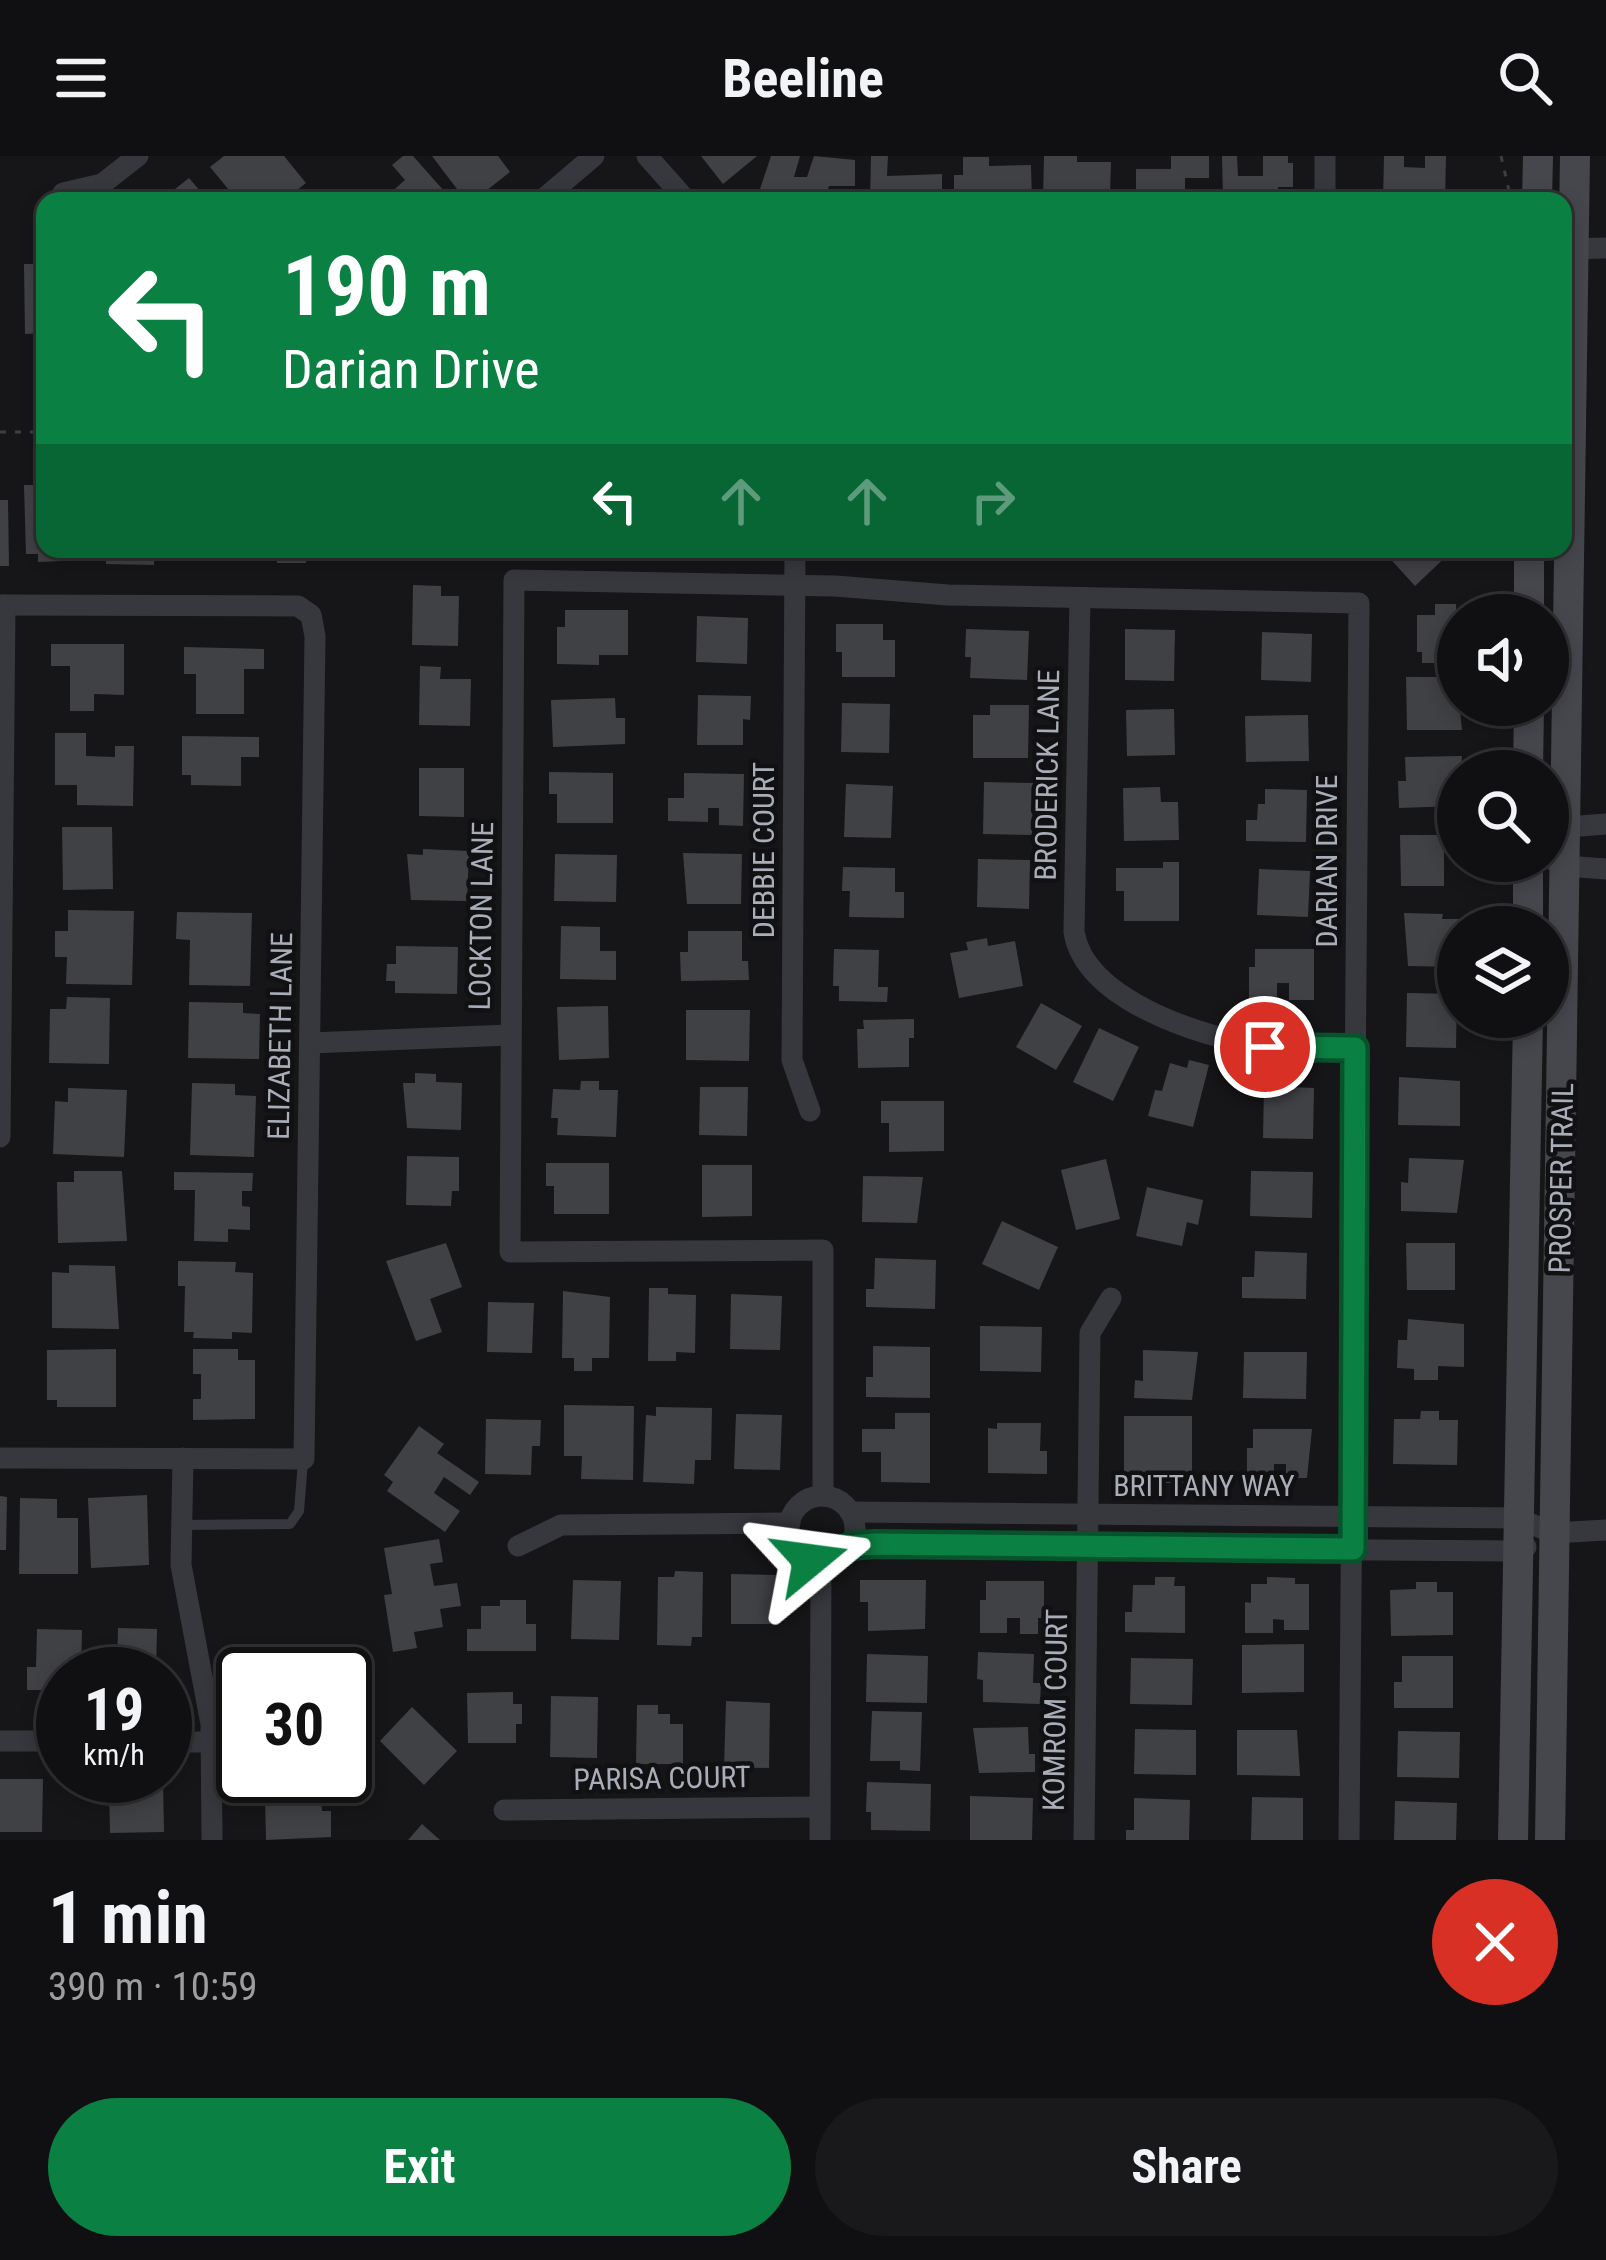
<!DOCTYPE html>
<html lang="en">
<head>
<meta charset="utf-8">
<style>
  :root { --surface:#101012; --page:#19191b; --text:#f1f3f6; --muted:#9c9d9f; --line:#303032; --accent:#0b8043 }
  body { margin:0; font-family:"Roboto Condensed",sans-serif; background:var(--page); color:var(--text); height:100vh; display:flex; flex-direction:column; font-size:45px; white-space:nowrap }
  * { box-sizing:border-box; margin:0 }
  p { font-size:39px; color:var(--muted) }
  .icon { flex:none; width:66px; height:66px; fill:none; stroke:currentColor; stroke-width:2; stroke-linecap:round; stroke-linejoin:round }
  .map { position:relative; height:1684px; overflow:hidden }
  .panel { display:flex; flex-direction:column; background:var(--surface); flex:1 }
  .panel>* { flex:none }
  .hud { position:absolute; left:36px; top:36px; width:1536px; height:366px; border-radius:24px; box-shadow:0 6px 18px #0003,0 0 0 3px var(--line); background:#0b8043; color:#fff; overflow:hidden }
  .controls { position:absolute; left:1437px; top:438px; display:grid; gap:24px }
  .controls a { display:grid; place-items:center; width:132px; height:132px; border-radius:50%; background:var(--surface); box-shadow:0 6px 18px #0003,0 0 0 3px var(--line); font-size:60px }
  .speed { position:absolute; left:36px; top:1491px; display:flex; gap:24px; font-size:60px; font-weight:700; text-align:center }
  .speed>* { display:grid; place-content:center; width:156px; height:156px; border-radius:50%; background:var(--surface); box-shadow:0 6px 18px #0003,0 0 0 3px var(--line); line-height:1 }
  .speed small { font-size:30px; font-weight:400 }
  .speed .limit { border:6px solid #111; border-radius:18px; background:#fff; color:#111 }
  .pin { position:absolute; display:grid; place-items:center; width:102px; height:102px; color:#fff; margin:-51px; border:6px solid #fff; border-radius:50%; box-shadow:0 3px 12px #0007 }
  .me { position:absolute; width:132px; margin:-66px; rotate:74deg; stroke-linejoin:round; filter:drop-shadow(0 0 9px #0008) }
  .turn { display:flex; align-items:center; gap:42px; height:252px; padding:0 48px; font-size:54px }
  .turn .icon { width:156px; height:156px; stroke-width:2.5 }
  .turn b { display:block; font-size:84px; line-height:102px }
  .lanes { display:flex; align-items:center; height:114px; padding:0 48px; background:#0003; justify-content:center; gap:60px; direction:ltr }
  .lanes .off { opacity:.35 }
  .round { display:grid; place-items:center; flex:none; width:126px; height:126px; border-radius:63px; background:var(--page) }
  .summary { display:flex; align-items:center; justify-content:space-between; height:204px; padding:0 48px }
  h1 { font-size:72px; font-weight:700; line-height:90px }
  .button { display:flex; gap:24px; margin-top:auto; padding:24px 48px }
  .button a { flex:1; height:138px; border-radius:72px; background:var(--accent); color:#fff; font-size:48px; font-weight:700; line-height:138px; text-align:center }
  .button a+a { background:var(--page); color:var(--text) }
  header { display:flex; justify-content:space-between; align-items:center; height:156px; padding:0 48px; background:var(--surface); font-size:54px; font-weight:700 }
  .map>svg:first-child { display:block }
</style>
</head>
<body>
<header><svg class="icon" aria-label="menu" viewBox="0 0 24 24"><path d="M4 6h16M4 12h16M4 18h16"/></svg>Beeline<svg class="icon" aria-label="search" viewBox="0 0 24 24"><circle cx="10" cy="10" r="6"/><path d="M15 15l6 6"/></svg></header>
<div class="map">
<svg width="1606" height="1684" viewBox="0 0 1606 1684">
  <rect width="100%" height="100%" fill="#161618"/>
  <g fill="#404145">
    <path d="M224,0H284L306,27L283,45H238L210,11Z"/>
    <path d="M403,0H413L445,36L435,45H381L405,24L392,9Z"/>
    <path d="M432,0H498L510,16L473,45H466Z"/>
    <path d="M701,0H757L723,28Z"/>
    <path d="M771,0H800L794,21H807L814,0L855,4V30H829L824,45H756Z"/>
    <path d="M871,0H888L887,20L942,18V45H870Z"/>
    <path d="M1044,0H1077V6H1111L1110,39H1118V45L1043,42Z"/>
    <path d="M1171,0H1209V22H1185V45H1136V13H1171Z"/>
    <path d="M1222,0H1237L1238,20H1263V0H1288V7H1293V31H1278V45H1223Z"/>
    <path d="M1384,0H1404V11L1425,12V0H1446L1445,45H1383Z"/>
    <path d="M963,1H989V10L1031,9L1032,45H954V19H963Z"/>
    <path d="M189,22L205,41L199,45H160Z"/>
    <path d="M24,108H39V116H45V177L25,178Z"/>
    <path d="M24,329H45V393H62L63,405L38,406V398H26Z"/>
    <path d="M0,344H8L9,410H0Z"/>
    <path d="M106,393H154V409L106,408Z"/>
    <path d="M167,393H240V398L167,401Z"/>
    <rect x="277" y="393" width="29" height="14"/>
    <path d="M1071,393H1117L1116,404H1071Z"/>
    <rect x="1162" y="393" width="32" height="8"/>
    <path d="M1389,393H1454L1415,430L1385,397Z"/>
    <path d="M413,429L441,430V440H459L458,490L412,489Z"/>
    <path d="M1435,448H1456L1458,507H1422V496H1417V459H1435Z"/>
    <path d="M565,454H628V499H599V509L557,508V471H565Z"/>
    <path d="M697,460L748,462L747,508L696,506Z"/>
    <path d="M836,468H883V484H895V521H842V496H836Z"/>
    <path d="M966,473L1029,475L1027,524L970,522L971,501H965Z"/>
    <path d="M1125,473L1175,474L1174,525L1125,524Z"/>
    <path d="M1262,476L1312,478L1311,526L1261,524Z"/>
    <path d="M51,488H124V539L94,538V555H70V510H51Z"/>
    <path d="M184,491L264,493V513H244V558H196V518H184Z"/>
    <path d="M420,510L441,511L440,523H471L470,570L419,569Z"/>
    <path d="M1406,521H1444V535H1458L1462,574H1407Z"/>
    <path d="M698,539L751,540L750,564L743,563V589H697Z"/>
    <path d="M615,542L616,562H625V588L553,591L551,544Z"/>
    <path d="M842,547L890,548L889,597L841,596Z"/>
    <path d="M990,549H1029L1028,602H973V559H990Z"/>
    <path d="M1174,553L1175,599L1127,600L1126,554Z"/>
    <path d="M1308,559L1309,605L1246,606L1245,560Z"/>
    <path d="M55,577H86V600L115,601V590H134L133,650L77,649V629H55Z"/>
    <path d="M182,580L259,581V601H241V630L191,629V619H182Z"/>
    <path d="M1462,600L1458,650L1399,652L1398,625H1406L1405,601Z"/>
    <path d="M419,612H464V661L419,660Z"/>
    <path d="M549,616L613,617V667H557V638H549Z"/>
    <path d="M684,617L744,618L743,670L719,669V652H708V666L668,665V642H684Z"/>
    <path d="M984,626L1033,627L1032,679L983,678Z"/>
    <path d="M846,628L893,630L891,682L844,681Z"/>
    <path d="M1160,631L1161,646H1178L1179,684L1124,685L1123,632Z"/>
    <path d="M1265,633L1307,634L1306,686L1246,685V664H1257L1258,648H1265Z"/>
    <path d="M62,671H112L113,733L63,734Z"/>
    <path d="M1400,679H1444V730H1401Z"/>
    <path d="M423,693L469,695L467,745L411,744L407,698L423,699Z"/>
    <path d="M683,697L742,698L741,748H687Z"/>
    <path d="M555,698L617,699L616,746L554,745Z"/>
    <path d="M978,703L1030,704L1029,753L977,751Z"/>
    <path d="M1163,706H1179V765H1124V735H1116V712H1163Z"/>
    <path d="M843,711L895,712V736H904V762L849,761L850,735H842Z"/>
    <path d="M1259,713L1310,715L1308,761L1257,759Z"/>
    <path d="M68,754L134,755L132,829L66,828L67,801H55V775H68Z"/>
    <path d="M177,756L252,757L250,830L189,829L190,784L176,783Z"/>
    <path d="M1404,757L1443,758L1442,763H1461L1458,811L1408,810Z"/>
    <path d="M561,770L600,771V795H616V824L560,823Z"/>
    <path d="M688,775H742V805H748L749,824L681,825L680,796H688Z"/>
    <path d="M987,782L988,790L1015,785L1023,830L959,842L950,797L968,794L966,786Z"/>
    <path d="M396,790L458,791L457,838L395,837V825H386L387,808H396Z"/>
    <path d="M834,793L879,794L878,831H888L887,846L839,845V830H833Z"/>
    <path d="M1255,793H1314V844H1289V827H1277V841L1249,842V811H1255Z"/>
    <path d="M1407,837L1457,838L1456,892L1406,891Z"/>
    <path d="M67,841L110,842L109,908L49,907L50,853H66Z"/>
    <path d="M189,846L243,847V857L260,858L259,903L188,902Z"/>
    <path d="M1041,847L1082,870L1056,914L1016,891Z"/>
    <path d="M608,850L609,902L559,904L557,851Z"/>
    <path d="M686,854H750L749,905L686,904Z"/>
    <path d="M914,863V882H909V911L858,912L857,873H864L863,864Z"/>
    <path d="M1099,872L1139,891L1113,945L1073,926Z"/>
    <path d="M1189,904L1209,909L1193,971L1148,960L1155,934L1162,935L1170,907L1187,912Z"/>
    <path d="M415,917L436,918V926L462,927L461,974L407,972L403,927H415Z"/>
    <path d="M1399,921L1460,925V970L1398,969Z"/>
    <path d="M581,925H599V934H618L616,981L557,979L558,962H551L553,933L580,934Z"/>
    <path d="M192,927L235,928V939L256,940L254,1001L190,999Z"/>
    <path d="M1264,930L1314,932L1313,983L1263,982Z"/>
    <path d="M700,931H748L747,980L699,979Z"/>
    <path d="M68,932L127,934L124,1001L53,998L55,945L68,946Z"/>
    <path d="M881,945H944V995L889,996V967H881Z"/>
    <path d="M407,1000L459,1001V1035H452L451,1050L406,1049Z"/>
    <path d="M1409,1002L1464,1004L1457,1057L1401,1055V1026L1408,1027Z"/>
    <path d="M1106,1003L1120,1063L1076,1074L1061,1014Z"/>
    <path d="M546,1007H609V1058H554V1030H546Z"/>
    <path d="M702,1009H752V1060L702,1061Z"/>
    <path d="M74,1015H122L127,1085L58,1087L57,1026H74Z"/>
    <path d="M1251,1015L1313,1016L1312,1062L1250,1060Z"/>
    <path d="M174,1016L253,1017L252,1035H242V1050L250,1051V1074L228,1073V1086L194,1085L195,1034H174Z"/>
    <path d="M863,1020L923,1021L917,1067L862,1066Z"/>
    <path d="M1147,1031L1203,1044L1198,1069L1187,1066L1182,1090L1136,1080Z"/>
    <path d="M1002,1065L1058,1091L1039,1134L982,1108Z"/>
    <path d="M446,1087L462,1131L430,1143L442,1176L416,1185L386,1105Z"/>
    <path d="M1406,1087H1455V1134H1407Z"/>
    <path d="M1255,1095L1307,1097L1306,1143L1242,1142V1121H1254Z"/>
    <path d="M875,1102L936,1104L935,1153L866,1151V1133H874Z"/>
    <path d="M178,1105L236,1106L235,1116L253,1117L252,1177L232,1176V1183L193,1182L194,1176H184L185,1130H178Z"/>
    <path d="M69,1109L115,1110L119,1173L52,1172V1116L69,1117Z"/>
    <path d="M649,1132H668V1138L696,1139L695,1197L676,1196V1205H648Z"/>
    <path d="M563,1135L610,1141L609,1202H592V1215H574V1202H562Z"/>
    <path d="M731,1138L782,1140L780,1194L730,1193Z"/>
    <path d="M488,1146L534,1147L532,1197L487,1196Z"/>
    <path d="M1408,1163L1464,1168V1211L1438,1210V1224H1414V1213L1397,1212L1398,1184H1407Z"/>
    <path d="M980,1170L1042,1171L1041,1216L980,1215Z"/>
    <path d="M873,1190L930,1191V1242L866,1241V1221H873Z"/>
    <path d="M116,1193V1251H57V1244H47V1194Z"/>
    <path d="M193,1193H238V1204H255V1263L193,1264V1243H201V1218H193Z"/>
    <path d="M1143,1194L1198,1196L1192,1244L1134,1242L1135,1224L1143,1225Z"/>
    <path d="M1244,1196H1307L1306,1243L1243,1242Z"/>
    <path d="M564,1249L634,1250L633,1324L581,1323L582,1300H564Z"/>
    <path d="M656,1251L712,1252L711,1304H695L694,1328L643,1326L646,1259L656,1260Z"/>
    <path d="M1421,1255H1439V1264H1458L1457,1309L1393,1308L1394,1263H1420Z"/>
    <path d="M895,1257H930V1327L881,1326V1296H862V1273H895Z"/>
    <path d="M736,1258L782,1259L780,1314L734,1313Z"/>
    <rect x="1124" y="1260" width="68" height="67"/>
    <path d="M486,1263L541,1264L540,1290H532L531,1319L485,1318Z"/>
    <path d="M997,1267H1041L1040,1295H1047V1318L988,1317V1272L997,1273Z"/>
    <path d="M419,1270L444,1288L437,1297L479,1326L470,1339L444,1321L434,1337L460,1355L445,1376L387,1335L393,1326L384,1319Z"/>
    <path d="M1253,1273H1312L1307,1322H1286V1308H1274V1322H1247V1292H1253Z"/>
    <path d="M147,1339L149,1409L91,1412L88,1342Z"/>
    <path d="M0,1340L7,1341L6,1394H0Z"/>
    <path d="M20,1342L57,1343V1362H78V1418H19Z"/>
    <path d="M439,1383L443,1406L430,1408L434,1430L457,1427L461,1450L440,1453L443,1471L414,1476L417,1492L393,1496L384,1439L392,1438L384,1392Z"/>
    <path d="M675,1415L703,1416L702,1481H692L691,1490L657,1489L658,1421H674Z"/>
    <path d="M731,1418L778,1419L777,1468H731Z"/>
    <path d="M1155,1421H1175L1174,1430H1185V1477L1125,1476V1456H1132L1133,1429H1155Z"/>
    <path d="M1267,1421L1295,1422V1428H1309V1474H1284V1464L1273,1463V1477H1245V1446L1251,1447V1428H1267Z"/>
    <path d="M573,1424L621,1425L619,1484L571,1483Z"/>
    <path d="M860,1424H926L925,1473L868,1475V1446H860Z"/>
    <path d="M986,1425H1044V1462H1038V1478H1020V1462H1007V1477H980V1444H986Z"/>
    <path d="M1416,1426H1437V1436H1453V1479L1391,1480L1390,1434L1416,1433Z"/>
    <path d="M500,1444H526V1468H536V1495H467V1473H481V1450H500Z"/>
    <path d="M118,1472L157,1473L156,1518H117Z"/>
    <path d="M37,1473L82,1474L81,1518H63V1534H27V1511H36Z"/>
    <path d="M1304,1488V1536L1242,1537V1489Z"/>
    <path d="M978,1496L1034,1498L1033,1527H1041L1040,1548L983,1546V1524L977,1523Z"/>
    <path d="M867,1498L928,1500L927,1547L866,1546Z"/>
    <path d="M1402,1500H1453V1552H1394V1526H1402Z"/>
    <path d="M1131,1502L1193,1503L1192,1549L1130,1548Z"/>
    <path d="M513,1536V1548H522V1568H516V1587H468L467,1537Z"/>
    <path d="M551,1540L598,1541L597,1602L550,1601Z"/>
    <path d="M726,1545L770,1547L769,1612L724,1611Z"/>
    <path d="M637,1549H658V1558H670V1568H683V1608H636Z"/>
    <path d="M412,1551L457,1595L424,1629L380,1585Z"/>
    <path d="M872,1555L922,1556L920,1615L900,1614V1605H870Z"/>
    <path d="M1028,1571L1029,1598H1035V1616L979,1617L973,1572Z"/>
    <path d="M1135,1573L1196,1574V1619L1134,1618Z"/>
    <path d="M1237,1574H1297L1300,1620L1237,1619Z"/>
    <path d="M1398,1575L1460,1576L1459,1622L1397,1621Z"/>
    <path d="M0,1623H43L42,1676H0Z"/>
    <path d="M163,1625L164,1676L110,1677L109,1627Z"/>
    <path d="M867,1626L931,1628L930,1675L871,1674V1656H866Z"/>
    <path d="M321,1639L322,1655H331V1681L266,1684L265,1641Z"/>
    <path d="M970,1640L1033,1642L1032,1684H970Z"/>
    <path d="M1252,1641L1303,1642V1684H1251Z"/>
    <path d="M1134,1642L1190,1644L1189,1684H1126V1674H1134Z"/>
    <path d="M1395,1645L1457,1647L1456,1684H1394Z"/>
    <path d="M422,1668L440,1684H408Z"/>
  </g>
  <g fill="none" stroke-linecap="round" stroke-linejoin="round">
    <g stroke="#3d3f44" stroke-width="3" stroke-dasharray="6 9" stroke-linecap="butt">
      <path d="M1501,0L1510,39"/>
      <path d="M0,276H45"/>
    </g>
    <path stroke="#37383d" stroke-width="10" d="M180,1369L290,1368L299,1355L303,1305"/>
    <g stroke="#37383d" stroke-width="21">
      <path d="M647,0L687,45"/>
      <path d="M63,37L102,28L138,0"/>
      <path d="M541,45L594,0"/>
      <path d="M1325,45V0"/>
      <path d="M1565,93L1606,92"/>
      <path d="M795,393L792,904L810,955"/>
      <path d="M1080,442L1074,776C1085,844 1201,881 1262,890C1292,895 1324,892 1355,892"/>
      <path d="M0,449L298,450L311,459L315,480L304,1303L0,1302"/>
      <path d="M1548,681L1567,671L1606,668"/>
      <path d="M1548,702L1566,710L1606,713"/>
      <path d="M310,887L510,879"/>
      <path d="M0,981L5,449"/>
      <path d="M183,1302L181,1409L211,1568L212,1684"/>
      <path d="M823,1340V1094L510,1096L514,424L835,430L948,439L1359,447L1349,1684"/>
      <circle cx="822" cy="1373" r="33"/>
      <path d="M850,1356L1516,1362L1554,1377L1606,1374"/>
      <path d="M518,1390L561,1369L790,1367"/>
      <path d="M850,1390L1516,1395L1526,1391"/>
      <path d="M0,1585H63"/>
      <path d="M165,1586H212"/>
      <path d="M504,1654L820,1651"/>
      <path d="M820,1684L821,1406"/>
      <path d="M1084,1684L1090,1177L1111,1142"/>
    </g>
    <g stroke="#45474d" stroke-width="30">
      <path d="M1537,45L1538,0"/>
      <path d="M1529,459V393"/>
      <path d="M1528,615L1529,549"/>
      <path d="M1528,771V705"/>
      <path d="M1513,1684L1528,861"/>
      <path d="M1550,1684L1575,0"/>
    </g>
  </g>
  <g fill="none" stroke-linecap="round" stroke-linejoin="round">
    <defs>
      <path id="route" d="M810,1404H832L850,1390L874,1388L1353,1393L1355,892L1265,891"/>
    </defs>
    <use href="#route" stroke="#07532c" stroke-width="30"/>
    <use href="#route" stroke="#0b8043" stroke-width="21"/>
  </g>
  <g text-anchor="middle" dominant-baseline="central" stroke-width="9" stroke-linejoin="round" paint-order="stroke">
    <g font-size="30" fill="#a8adb8" stroke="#111113">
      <text transform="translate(1047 619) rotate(-89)">BRODERICK LANE</text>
      <text transform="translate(763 694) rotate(-90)">DEBBIE COURT</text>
      <text transform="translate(1326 705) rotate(-90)">DARIAN DRIVE</text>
      <text transform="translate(481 760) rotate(-89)">LOCKTON LANE</text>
      <text transform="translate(280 880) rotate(-89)">ELIZABETH LANE</text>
      <text transform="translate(1561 1022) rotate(-89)">PROSPER TRAIL</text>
      <text x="1204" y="1329">BRITTANY WAY</text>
      <text transform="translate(1055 1554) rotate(-89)">KOMROM COURT</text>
      <text transform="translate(662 1622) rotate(-1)">PARISA COURT</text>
    </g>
  </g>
</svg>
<div class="controls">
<a><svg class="icon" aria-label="sound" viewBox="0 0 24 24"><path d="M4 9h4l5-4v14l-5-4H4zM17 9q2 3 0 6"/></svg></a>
<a><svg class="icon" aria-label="search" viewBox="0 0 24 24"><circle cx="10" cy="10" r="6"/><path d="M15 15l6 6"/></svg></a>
<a><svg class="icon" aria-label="layers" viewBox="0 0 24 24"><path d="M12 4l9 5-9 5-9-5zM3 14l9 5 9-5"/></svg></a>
</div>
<div class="speed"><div>19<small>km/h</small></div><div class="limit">30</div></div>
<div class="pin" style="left:1265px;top:891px;background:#d93025"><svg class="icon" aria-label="arrive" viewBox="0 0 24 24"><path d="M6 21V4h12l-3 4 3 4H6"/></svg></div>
<svg class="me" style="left:810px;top:1404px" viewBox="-20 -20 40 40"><path d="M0-17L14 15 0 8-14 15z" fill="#0b8043" stroke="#fff" stroke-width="4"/></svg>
<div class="hud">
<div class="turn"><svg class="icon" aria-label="left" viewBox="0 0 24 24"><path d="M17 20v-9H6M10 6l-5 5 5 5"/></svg><div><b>190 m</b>Darian Drive</div></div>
<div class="lanes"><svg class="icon" aria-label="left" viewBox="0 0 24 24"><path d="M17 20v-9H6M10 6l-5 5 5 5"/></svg><svg class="icon off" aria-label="ahead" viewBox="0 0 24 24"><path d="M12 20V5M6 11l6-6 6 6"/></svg><svg class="icon off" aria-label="ahead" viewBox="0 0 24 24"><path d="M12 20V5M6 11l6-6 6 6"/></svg><svg class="icon off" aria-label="right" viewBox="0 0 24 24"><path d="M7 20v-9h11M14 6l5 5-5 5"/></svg></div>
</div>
</div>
<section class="panel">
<div class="summary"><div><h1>1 min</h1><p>390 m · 10:59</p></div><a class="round" style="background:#d93025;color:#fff"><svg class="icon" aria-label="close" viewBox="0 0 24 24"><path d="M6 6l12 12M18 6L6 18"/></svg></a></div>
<div class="button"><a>Exit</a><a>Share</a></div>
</section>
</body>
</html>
